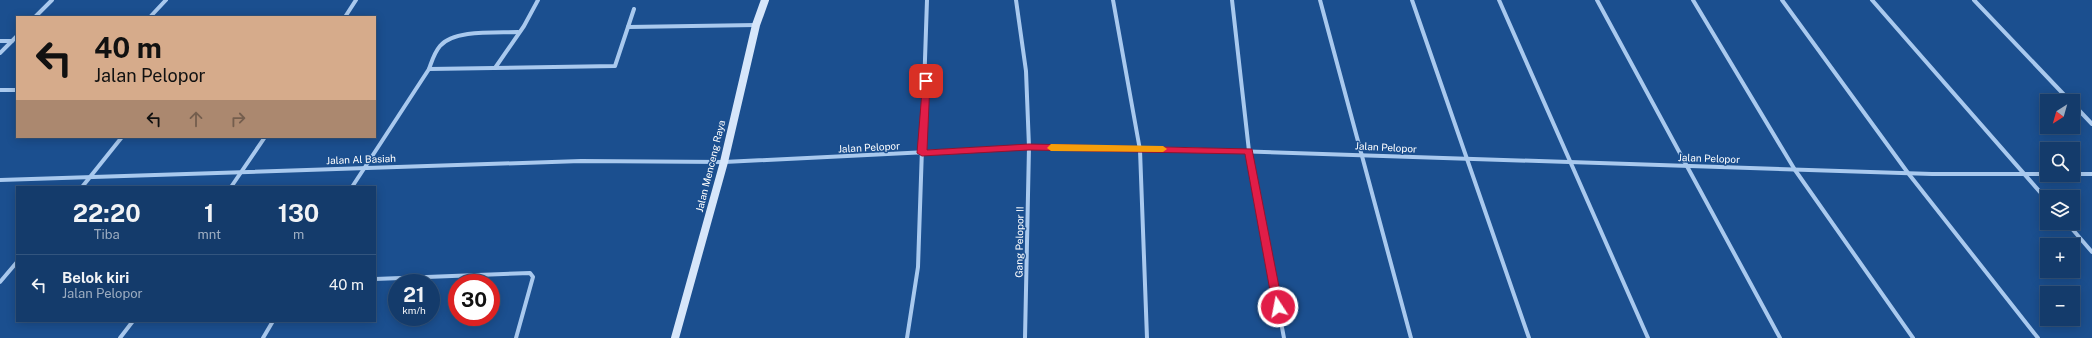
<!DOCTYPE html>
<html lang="id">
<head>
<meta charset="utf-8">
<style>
  :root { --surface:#143b6b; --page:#214673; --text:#f1f3f6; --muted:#9dadc1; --line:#33557e }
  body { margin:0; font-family:"Public Sans",sans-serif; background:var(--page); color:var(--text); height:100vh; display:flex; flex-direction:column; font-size:15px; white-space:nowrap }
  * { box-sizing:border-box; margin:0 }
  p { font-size:13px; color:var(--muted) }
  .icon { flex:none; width:22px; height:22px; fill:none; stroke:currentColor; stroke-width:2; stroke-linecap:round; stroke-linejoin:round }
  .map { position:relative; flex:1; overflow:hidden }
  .panel { position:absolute; left:16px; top:186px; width:360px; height:136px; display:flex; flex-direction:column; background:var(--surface); border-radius:0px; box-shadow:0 2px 10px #0003,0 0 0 1px var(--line) }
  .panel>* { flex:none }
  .top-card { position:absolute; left:16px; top:16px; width:360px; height:122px; border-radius:0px; box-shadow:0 2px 10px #0003,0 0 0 1px var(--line); background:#d6ab8b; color:#111; overflow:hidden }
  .needle { width:26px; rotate:217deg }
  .buttons { position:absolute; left:2040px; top:94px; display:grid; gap:8px }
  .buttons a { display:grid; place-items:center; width:40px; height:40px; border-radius:0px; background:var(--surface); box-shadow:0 2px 10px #0003,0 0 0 1px var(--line); font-size:20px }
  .speed { position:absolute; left:388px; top:274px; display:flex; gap:8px; font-size:20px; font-weight:700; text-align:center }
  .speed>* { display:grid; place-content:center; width:52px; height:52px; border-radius:50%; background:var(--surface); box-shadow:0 2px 10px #0003,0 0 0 1px var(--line); line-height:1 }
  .speed small { font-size:10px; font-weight:400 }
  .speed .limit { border:6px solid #d22; background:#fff; color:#111 }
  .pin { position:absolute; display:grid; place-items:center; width:34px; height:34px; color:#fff; margin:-17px; border-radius:8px; box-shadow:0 2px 6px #0006 }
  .me { position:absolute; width:44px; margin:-22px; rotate:349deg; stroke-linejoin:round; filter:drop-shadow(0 0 3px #0008) }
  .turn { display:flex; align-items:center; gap:14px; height:84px; padding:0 12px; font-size:18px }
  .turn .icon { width:52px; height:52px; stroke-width:2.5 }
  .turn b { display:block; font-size:28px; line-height:34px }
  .lanes { display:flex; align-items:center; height:38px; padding:0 12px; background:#0003; justify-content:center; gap:20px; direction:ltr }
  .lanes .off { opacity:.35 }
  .eta { display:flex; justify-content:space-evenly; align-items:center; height:68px; text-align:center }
  .eta b { font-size:24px; font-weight:700; line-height:28px }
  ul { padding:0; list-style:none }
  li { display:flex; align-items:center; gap:12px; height:60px; padding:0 12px; border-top:1px solid var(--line) }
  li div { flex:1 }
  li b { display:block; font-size:15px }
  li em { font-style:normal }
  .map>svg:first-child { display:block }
</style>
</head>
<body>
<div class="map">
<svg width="2092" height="338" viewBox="0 0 2092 338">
  <rect width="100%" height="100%" fill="#1b4f8f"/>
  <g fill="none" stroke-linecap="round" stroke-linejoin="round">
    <g stroke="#a9c9ee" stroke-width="4">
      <path d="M1016,0L1026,71L1029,147L1025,338"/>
      <path d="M1113,0L1140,150L1147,338"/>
      <path d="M1232,0L1249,151L1284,338"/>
      <path d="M1320,0L1411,338"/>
      <path d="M1412,0L1529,338"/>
      <path d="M1499,0L1648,338"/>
      <path d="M1597,0L1780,338"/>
      <path d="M1693,0L1795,170L1913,338"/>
      <path d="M1782,0L1908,173L2038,338"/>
      <path d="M1872,0L2047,200"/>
      <path d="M1974,0L2070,101"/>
      <path d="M35,17L52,0"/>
      <path d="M150,17L166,0"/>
      <path d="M345,17L356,0"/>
      <path d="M628,27L756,25"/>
      <path d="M0,41H12"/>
      <path d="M0,53L17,36"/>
      <path d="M495,68L524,26L538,0"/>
      <path d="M429,69C432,61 434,53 440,46C454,29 497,33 518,32"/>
      <path d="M0,90H17"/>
      <path d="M2073,104L2092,124"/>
      <path d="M2073,174H2092"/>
      <path d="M0,180L581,161L724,162L1029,147L1172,149L1932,174H2047"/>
      <path d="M82,187L122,137"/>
      <path d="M231,187L265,137"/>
      <path d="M352,187L429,69L615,66L634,9"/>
      <path d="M2067,223L2092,252"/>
      <path d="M375,279L530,273L533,277L516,338"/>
      <path d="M0,282L17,262"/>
      <path d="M120,338L133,321"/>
      <path d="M263,338L273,321"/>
      <path d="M907,338L918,267L927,0"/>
    </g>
    <path stroke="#d6e6fa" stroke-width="8" d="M675,338L724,162L756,25L765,0"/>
  </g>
  <path fill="#e11d48" stroke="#92132f" d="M923,79H929L930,81L927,150L1029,144L1252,149L1283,307L1281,310H1274L1273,307L1245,154L1029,150L922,156L917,153Z"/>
  <path fill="#f59e0b" d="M1051,144L1163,146L1167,149L1163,152L1051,151L1047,148Z"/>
  <g text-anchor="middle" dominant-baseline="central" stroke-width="3" stroke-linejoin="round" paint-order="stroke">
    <g font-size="10" fill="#fff" stroke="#1b4f8f">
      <text transform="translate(869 147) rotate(-3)">Jalan Pelopor</text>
      <text transform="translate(1386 147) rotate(3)">Jalan Pelopor</text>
      <text transform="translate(1709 158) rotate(2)">Jalan Pelopor</text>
      <text transform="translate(361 159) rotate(-2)">Jalan Al Basiah</text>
      <text transform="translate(710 166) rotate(-76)">Jalan Menceng Raya</text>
      <text transform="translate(1019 242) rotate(-89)">Gang Pelopor II</text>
    </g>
  </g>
</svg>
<div class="buttons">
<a><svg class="needle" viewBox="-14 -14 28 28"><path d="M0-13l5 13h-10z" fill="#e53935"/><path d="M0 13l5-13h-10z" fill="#9dadc1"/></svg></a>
<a><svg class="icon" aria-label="search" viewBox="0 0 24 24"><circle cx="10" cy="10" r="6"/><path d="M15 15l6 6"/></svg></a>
<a><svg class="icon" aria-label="layers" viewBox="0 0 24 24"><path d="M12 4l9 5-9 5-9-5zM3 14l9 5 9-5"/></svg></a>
<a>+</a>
<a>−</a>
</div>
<div class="speed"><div>21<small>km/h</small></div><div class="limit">30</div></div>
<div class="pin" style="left:926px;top:81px;background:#d93025"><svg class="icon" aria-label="arrive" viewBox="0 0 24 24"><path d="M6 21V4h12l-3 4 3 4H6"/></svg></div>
<svg class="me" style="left:1278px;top:307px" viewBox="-20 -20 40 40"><circle r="17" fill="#e11d48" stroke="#fff" stroke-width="3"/><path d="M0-11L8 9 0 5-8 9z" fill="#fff"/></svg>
<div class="top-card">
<div class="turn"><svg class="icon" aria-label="left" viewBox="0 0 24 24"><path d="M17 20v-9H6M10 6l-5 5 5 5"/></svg><div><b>40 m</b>Jalan Pelopor</div></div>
<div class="lanes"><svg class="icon" aria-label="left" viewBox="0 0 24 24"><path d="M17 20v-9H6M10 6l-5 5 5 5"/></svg><svg class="icon off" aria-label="ahead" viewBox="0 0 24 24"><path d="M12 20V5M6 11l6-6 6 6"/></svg><svg class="icon off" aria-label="right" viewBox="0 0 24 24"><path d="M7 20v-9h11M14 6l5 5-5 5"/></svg></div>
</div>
<section class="panel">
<div class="eta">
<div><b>22:20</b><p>Tiba</p></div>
<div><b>1</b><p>mnt</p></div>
<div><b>130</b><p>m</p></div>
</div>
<ul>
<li><svg class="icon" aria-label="left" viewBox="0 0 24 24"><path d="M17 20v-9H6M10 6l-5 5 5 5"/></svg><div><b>Belok kiri</b><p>Jalan Pelopor</p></div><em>40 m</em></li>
</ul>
</section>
</div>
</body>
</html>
